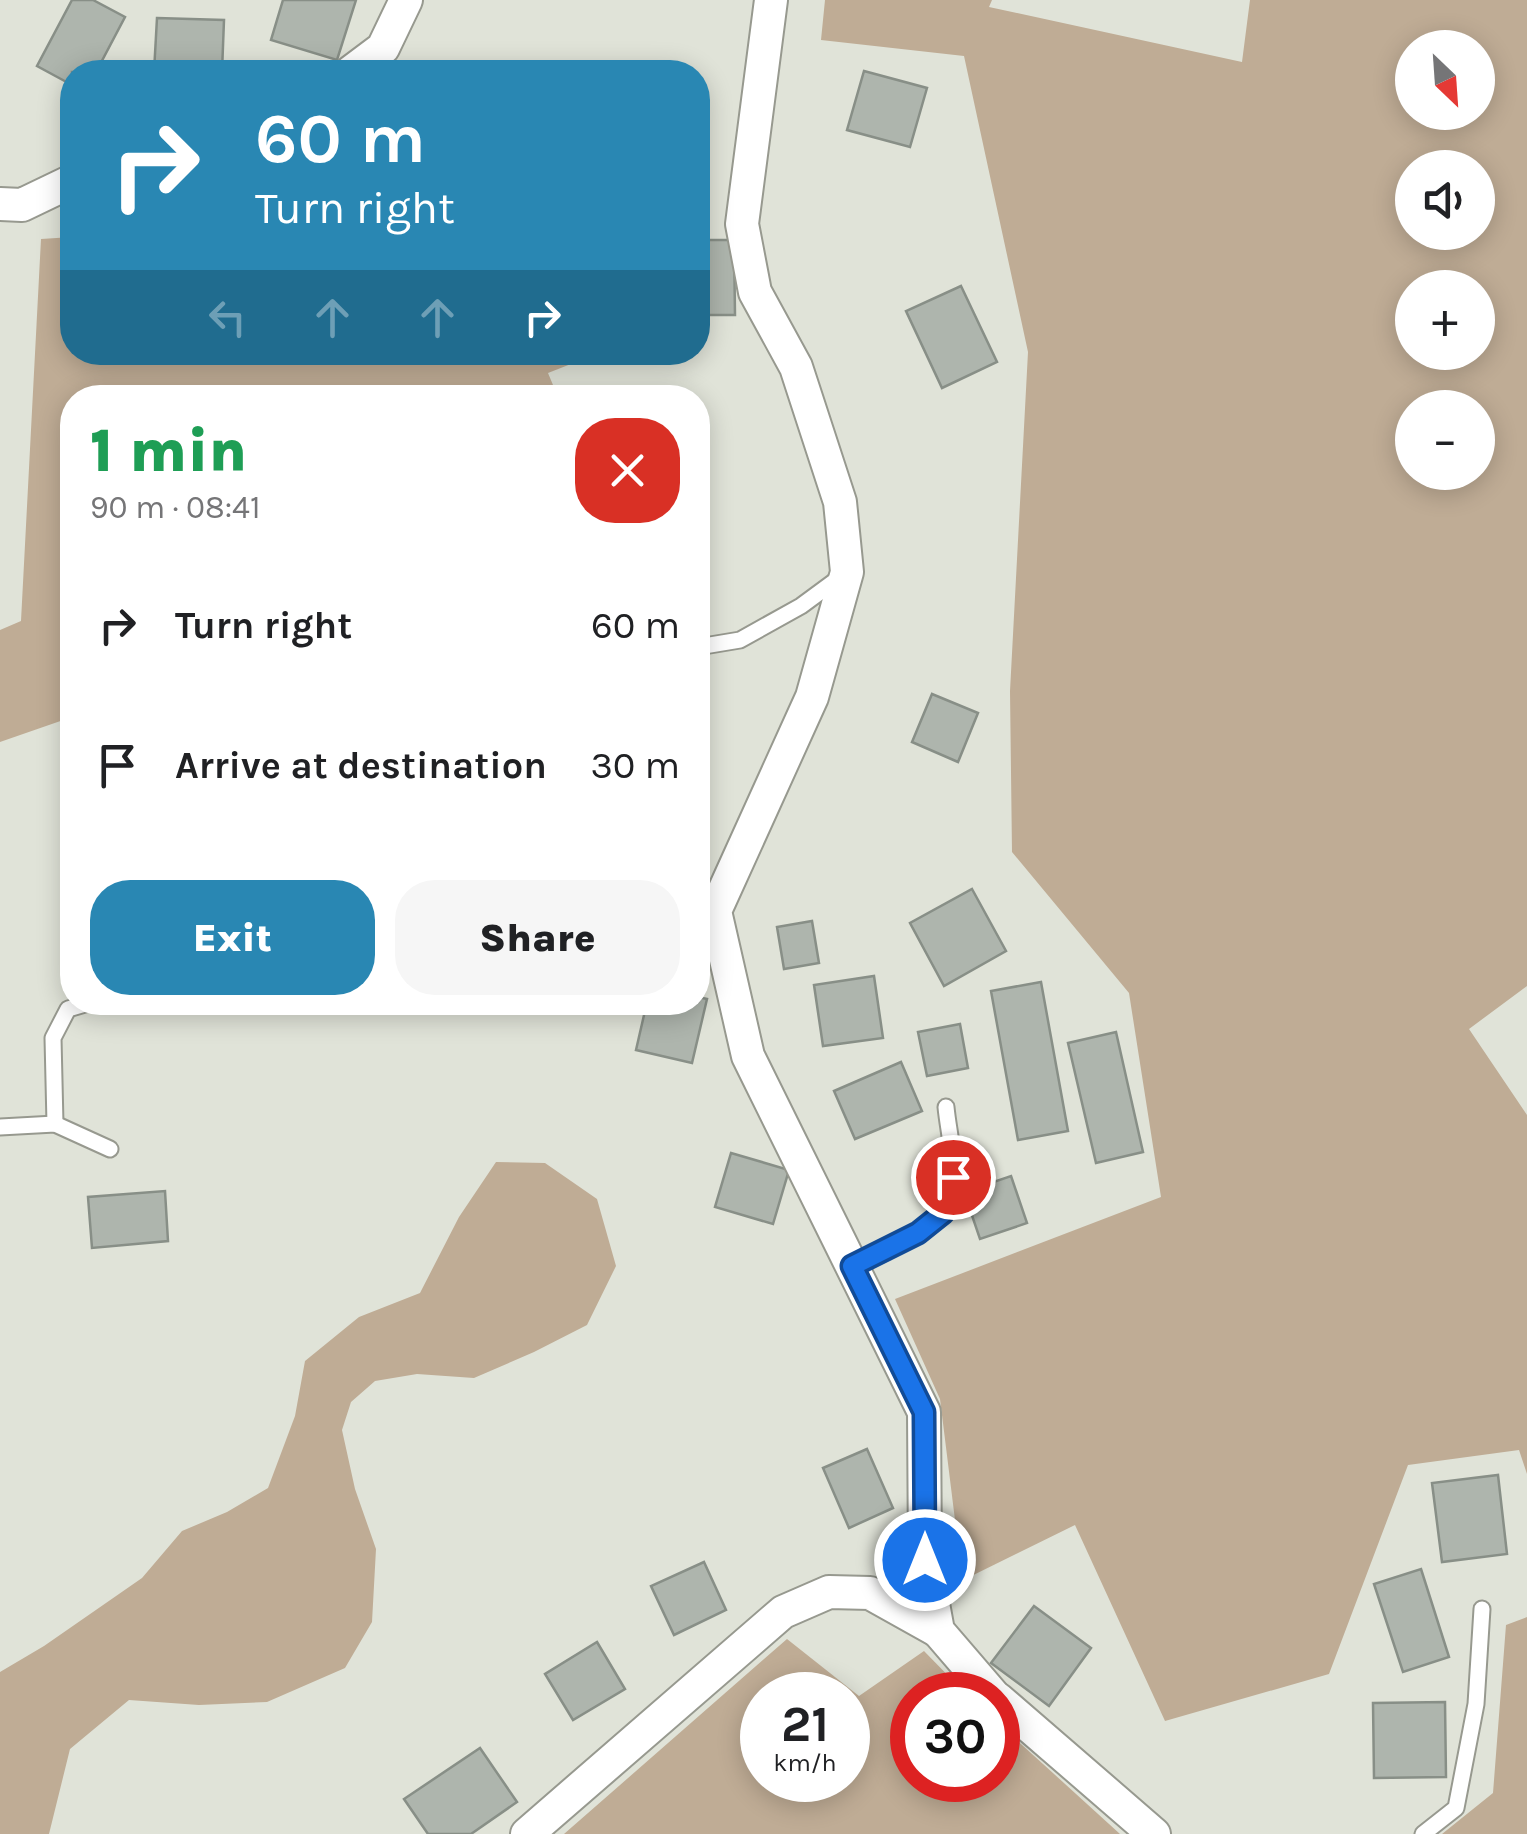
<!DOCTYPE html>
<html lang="en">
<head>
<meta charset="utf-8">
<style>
  :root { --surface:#fff; --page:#f6f6f6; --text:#202124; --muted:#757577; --accent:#2987b3 }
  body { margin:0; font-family:Karla,sans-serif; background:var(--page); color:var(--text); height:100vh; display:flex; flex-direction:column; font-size:38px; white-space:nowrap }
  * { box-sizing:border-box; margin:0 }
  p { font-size:32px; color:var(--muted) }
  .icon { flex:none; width:55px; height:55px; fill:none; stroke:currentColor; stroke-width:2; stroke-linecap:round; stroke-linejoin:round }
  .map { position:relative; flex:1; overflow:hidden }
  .panel { position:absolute; left:60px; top:385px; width:650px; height:630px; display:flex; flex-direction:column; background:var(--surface); border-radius:40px; box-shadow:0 5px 25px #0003 }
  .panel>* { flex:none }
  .banner { position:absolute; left:60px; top:60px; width:650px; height:305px; border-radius:40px; box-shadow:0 5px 25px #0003; background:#2987b3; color:#fff; overflow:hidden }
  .needle { width:65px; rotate:155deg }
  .fabs { position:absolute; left:1395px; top:30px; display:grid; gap:20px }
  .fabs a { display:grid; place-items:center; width:100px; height:100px; border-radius:50%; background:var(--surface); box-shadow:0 5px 25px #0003; font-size:50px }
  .speed { position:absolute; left:740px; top:1672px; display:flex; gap:20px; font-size:50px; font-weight:700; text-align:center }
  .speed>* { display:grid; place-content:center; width:130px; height:130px; border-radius:50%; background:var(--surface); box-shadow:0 5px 25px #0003; line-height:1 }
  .speed small { font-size:25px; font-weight:400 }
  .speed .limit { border:15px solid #d22; background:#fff; color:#111 }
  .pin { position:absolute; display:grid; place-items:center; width:85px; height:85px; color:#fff; margin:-42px; border:5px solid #fff; border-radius:50%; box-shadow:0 2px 10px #0007 }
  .me { position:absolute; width:110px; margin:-55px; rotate:0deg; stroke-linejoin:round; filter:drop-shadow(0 0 8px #0008) }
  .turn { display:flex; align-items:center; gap:35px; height:210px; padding:0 30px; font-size:45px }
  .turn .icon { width:130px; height:130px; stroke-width:2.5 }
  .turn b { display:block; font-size:70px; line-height:85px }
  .lanes { display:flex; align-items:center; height:95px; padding:0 30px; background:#0003; justify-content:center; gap:50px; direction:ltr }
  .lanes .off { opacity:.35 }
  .round { display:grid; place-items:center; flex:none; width:105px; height:105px; border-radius:40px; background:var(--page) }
  .head { display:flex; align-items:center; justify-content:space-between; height:170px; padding:0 30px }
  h1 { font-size:60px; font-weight:800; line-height:75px; color:#1e9e55 }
  .cta { display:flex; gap:20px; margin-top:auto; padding:20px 30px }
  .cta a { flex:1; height:115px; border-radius:40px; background:var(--accent); color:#fff; font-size:40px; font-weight:800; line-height:115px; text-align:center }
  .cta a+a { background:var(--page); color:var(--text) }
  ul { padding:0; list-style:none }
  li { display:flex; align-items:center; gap:30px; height:140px; padding:0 30px }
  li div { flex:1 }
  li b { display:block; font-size:38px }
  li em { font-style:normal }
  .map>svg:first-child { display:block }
</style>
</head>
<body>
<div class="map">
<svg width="1527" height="1834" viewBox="0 0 1527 1834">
  <rect width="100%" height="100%" fill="#e0e3d8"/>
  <g fill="#bfac95" fill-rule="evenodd">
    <path d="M825,0H992L989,7L1242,62L1250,0H1527V986L1469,1029L1527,1115V1474L1519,1450L1408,1465L1329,1674L1165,1721L1075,1525L945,1589L955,1520L940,1399L895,1299L1161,1197L1129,993L1012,852L1010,691L1028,352L964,56L821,40ZM1412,48H1478V112H1412ZM1412,168H1478V232H1412ZM1412,288H1478V352H1412ZM1412,408H1478V472H1412Z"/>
    <path d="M72,237V352L599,353L548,373L558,397L72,398V717L0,742V630L21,621L41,239Z"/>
    <path d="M496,1162L545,1163L597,1199L616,1266L587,1325L534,1352L474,1378L417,1374L375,1381L351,1402L342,1430L355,1489L376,1549L372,1622L345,1668L267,1702L199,1705L129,1700L70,1749L49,1834H0V1672L44,1646L142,1578L182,1531L227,1512L268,1488L295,1416L305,1361L359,1317L420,1293L459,1217Z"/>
    <path d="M1527,1617V1834H1442L1493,1793L1506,1625Z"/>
    <path d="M787,1639L859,1696L924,1651L967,1695H912V1780H998V1723L1120,1834H564ZM848,1695V1780H762V1695Z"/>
  </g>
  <g fill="#aeb5ad" stroke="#888f87" stroke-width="2.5">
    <path d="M72,0H93L125,17L96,72H72V85L37,66Z"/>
    <path d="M283,0H356L337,60L271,40Z"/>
    <path d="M157,18L224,20L222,72H154Z"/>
    <path d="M864,71L927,88L910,147L847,130Z"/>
    <path d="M698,240H734L735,315H698Z"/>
    <path d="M961,286L997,362L942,388L906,311Z"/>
    <path d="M932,694L978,713L958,762L912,742Z"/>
    <path d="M972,889L1006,951L944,986L910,923Z"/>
    <path d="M812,921L819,963L784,969L777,927Z"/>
    <path d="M874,976L883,1038L823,1046L814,985Z"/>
    <path d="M1041,982L1068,1131L1018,1140L991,991Z"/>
    <path d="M698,997L707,999L692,1063L636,1050L647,1002H698Z"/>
    <path d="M960,1024L968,1068L927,1076L918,1032Z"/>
    <path d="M1116,1032L1143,1152L1096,1163L1068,1043Z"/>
    <path d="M901,1062L922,1111L855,1139L834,1091Z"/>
    <path d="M731,1153L789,1170L773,1224L715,1207Z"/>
    <path d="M1011,1176L1027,1223L980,1239L964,1192Z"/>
    <path d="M165,1191L168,1241L92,1248L88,1197Z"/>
    <path d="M867,1449L893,1508L849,1528L823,1468Z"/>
    <path d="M1498,1475L1507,1554L1442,1562L1432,1483Z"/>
    <path d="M704,1562L726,1610L674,1635L651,1586Z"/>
    <path d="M1421,1569L1449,1657L1403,1672L1374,1584Z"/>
    <path d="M1034,1606L1091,1648L1049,1706L991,1663Z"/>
    <path d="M597,1642L625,1689L573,1720L545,1674Z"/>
    <path d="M1445,1702L1446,1777L1374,1778L1373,1703Z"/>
    <path d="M480,1748L517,1802L471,1834H428L404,1799Z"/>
  </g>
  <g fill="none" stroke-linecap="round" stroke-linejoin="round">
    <defs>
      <g id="service">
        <path d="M698,647L740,640L801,606L839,578"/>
        <path d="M55,1124L53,1038L68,1009L92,1002"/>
        <path d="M0,1127L55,1124L110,1149"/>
        <path d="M852,1266C893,1246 947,1230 953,1178C955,1156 948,1129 946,1107"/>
        <path d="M1423,1834L1456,1808L1476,1704L1482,1609"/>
      </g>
      <g id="minor">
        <path d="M771,0L742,224L755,292L796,367L840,502L847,572L812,697L715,911L748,1056L924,1412L925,1560L938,1631L993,1695"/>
        <path d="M351,72L383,48L406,0"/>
        <path d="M0,204L22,205L72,181"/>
        <path d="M998,1699L1154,1834"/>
        <path d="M527,1834L783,1612L829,1592L870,1593L938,1631"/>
      </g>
    </defs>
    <use href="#service" stroke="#97998f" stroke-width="19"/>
    <use href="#minor" stroke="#97998f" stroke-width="36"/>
    <use href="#service" stroke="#fff" stroke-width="15"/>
    <use href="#minor" stroke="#fff" stroke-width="32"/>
  </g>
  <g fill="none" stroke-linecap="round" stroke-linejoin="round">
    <defs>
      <path id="route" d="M925,1560L924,1412L852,1266L918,1233L943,1213L953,1177"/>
    </defs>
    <use href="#route" stroke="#114b97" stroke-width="25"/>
    <use href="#route" stroke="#1a73e8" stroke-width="18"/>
  </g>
</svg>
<div class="fabs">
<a><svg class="needle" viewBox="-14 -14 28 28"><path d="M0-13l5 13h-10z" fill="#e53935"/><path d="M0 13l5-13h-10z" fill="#757577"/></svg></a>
<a><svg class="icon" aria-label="sound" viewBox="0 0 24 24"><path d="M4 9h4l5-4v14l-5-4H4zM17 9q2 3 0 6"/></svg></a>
<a>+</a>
<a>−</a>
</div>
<div class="speed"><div>21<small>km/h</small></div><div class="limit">30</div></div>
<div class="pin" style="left:953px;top:1177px;background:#d93025"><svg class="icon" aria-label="arrive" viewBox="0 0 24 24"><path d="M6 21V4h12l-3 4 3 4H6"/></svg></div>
<svg class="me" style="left:925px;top:1560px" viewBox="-20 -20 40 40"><circle r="17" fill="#1a73e8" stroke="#fff" stroke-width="3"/><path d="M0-11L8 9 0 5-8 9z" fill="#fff"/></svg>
<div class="banner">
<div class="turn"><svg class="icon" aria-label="right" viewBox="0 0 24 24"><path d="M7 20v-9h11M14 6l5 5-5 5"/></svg><div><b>60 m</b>Turn right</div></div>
<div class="lanes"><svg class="icon off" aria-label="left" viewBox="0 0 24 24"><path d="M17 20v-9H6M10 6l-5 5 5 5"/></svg><svg class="icon off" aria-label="ahead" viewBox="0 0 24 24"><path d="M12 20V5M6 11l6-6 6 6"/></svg><svg class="icon off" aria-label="ahead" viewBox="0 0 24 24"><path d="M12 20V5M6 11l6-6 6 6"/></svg><svg class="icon" aria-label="right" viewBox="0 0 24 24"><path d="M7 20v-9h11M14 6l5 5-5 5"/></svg></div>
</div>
<section class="panel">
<div class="head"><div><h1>1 min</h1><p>90 m · 08:41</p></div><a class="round" style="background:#d93025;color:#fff"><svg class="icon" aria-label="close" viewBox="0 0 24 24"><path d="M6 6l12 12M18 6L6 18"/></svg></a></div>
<ul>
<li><svg class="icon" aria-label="right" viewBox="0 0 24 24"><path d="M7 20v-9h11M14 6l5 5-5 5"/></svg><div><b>Turn right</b></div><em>60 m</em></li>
<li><svg class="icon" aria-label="arrive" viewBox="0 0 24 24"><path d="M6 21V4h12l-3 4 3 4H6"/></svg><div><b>Arrive at destination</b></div><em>30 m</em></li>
</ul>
<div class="cta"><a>Exit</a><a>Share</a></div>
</section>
</div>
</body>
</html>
